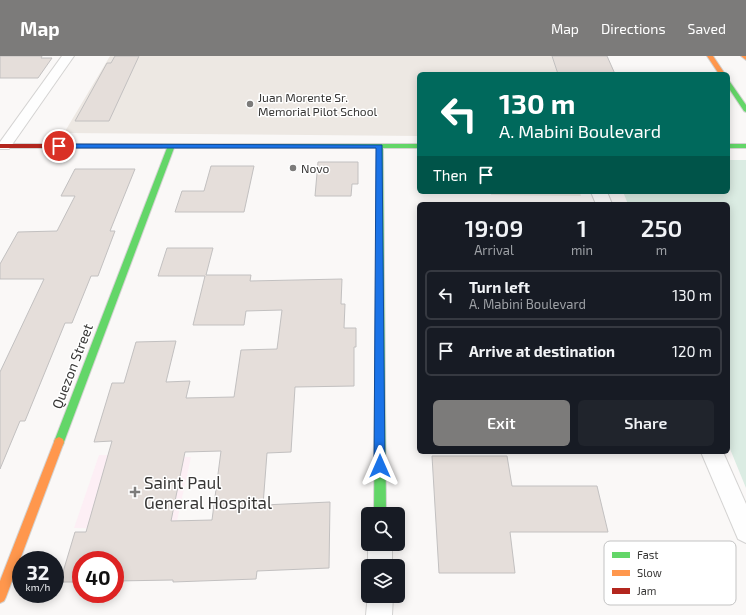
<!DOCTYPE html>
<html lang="en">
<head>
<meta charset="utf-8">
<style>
  :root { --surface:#171b24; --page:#20242c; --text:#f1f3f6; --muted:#9ea1a6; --line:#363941; --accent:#7c7b7a }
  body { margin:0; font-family:"Exo 2",sans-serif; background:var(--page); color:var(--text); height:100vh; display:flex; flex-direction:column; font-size:15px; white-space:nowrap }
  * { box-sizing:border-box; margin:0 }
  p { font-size:13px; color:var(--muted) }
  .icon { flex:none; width:22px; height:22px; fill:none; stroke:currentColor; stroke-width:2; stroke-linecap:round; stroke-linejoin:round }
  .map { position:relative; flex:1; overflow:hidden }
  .side { position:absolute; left:417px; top:146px; width:313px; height:252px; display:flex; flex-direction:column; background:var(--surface); border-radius:6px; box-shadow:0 2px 10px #0003 }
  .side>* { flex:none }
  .guide { position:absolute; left:417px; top:16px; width:313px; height:122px; border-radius:6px; box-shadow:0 2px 10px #0003; background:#00695c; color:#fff; overflow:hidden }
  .controls { position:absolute; left:361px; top:451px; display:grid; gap:8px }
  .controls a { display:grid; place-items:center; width:44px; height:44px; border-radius:6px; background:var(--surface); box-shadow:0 2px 10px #0003; font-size:20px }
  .speed { position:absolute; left:12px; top:495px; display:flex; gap:8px; font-size:20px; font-weight:700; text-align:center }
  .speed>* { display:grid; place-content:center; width:52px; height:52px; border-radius:50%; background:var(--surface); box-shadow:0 2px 10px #0003; line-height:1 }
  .speed small { font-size:10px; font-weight:400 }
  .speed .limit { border:6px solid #d22; background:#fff; color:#111 }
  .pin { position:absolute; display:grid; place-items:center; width:34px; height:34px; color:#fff; margin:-17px; border:2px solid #fff; border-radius:50%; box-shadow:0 1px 4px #0007 }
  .me { position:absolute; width:44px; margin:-22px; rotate:0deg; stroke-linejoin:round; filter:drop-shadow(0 0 3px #0008) }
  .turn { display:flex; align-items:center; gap:14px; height:84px; padding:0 16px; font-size:18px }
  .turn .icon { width:52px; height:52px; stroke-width:2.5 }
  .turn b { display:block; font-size:28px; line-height:34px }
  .then { display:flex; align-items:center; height:38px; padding:0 16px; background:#0003; gap:8px; font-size:15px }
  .eta { display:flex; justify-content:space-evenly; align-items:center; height:68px; text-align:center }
  .eta b { font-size:24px; font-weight:600; line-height:28px }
  .cta { display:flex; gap:8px; margin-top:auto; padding:8px 16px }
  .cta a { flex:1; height:46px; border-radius:6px; background:var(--accent); color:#fff; font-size:16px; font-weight:600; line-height:46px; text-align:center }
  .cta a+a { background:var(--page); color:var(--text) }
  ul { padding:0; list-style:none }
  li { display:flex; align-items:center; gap:12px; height:50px; margin:0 8px 6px; padding:0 8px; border:2px solid var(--line); border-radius:6px }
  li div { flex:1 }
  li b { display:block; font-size:15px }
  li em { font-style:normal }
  header { display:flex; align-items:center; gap:24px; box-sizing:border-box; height:56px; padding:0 20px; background:var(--accent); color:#fff }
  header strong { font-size:19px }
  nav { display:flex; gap:22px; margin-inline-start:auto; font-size:14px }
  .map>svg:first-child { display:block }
</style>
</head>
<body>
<header>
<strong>Map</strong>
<nav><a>Map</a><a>Directions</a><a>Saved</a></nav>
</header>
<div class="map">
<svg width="746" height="559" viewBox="0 0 746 559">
  <rect width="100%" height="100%" fill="#faf8f7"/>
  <g fill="#ede8e3">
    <path d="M110,0H566L572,18H419V80L64,77Z"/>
    <path d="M491,136H580L581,140L491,139Z"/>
  </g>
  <path fill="#fdeff5" d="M99,399L191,401L175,474L74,472Z"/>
  <path fill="#dbece3" d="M728,104H746V432L728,388V148H628L623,136H728Z"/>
  <g fill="#e5deda" stroke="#c2c0c0" fill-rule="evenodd">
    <path d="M0,0H42L41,2H52L38,22H0Z"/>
    <path d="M115,0H139L109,65H75L107,7H111Z"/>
    <path d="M552,0H607L615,18H558Z"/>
    <path d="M318,106H358V128H352L351,140H315Z"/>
    <path d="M211,110H254L244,156H175L182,135H204Z"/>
    <path d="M75,113H135L110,175H115L98,220H91L72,267H65L25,365H20L0,413V316L44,223H0V208L18,176L57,175L75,140H61Z"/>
    <path d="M167,192H213L206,219H251L250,225L342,223L341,248H345L344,272H356V291H354V330L295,331L291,396L267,397L263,449L330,446L329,512L257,515L256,523L173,526V524L115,525V504H81V526H60L75,476H86L112,385L94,386L112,327H124L136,286L176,285L166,326L190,325L186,342L234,341L241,294L277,293L282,254L246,255L244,269H193L205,220H158ZM221,395L212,464L171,465L185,396Z"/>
    <path d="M432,400H507L512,430H597L608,476H510L515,517H439Z"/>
  </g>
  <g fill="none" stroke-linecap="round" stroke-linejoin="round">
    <defs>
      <g id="street">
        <path d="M62,0H74L9,93H0V86Z"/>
        <path d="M591,136H607L612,148H596Z"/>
        <path d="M701,396H723L746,448V487L738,483Z"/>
        <path d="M368,488H392V510L368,511Z"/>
        <path d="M368,538V540H393L392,559H366Z"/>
      </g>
      <g id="fast">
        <path d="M728,25L730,26L746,49V56L744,55L728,31Z"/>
        <path d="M162,88H419V92H383L386,458H374L377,92H174L64,386L63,389L59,391L55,389L54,386L167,92L160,91L159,90Z"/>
        <rect x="728" y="88" width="18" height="4"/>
      </g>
      <g id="slow">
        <path d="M707,0H713L725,18H719Z"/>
        <path d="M741,0H746V4Z"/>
        <path d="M59,381L63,383L64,386L6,541L4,545L0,547V525L54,386L55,383Z"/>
      </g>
      <path id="jam" d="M0,88H162L165,90L162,92H0Z"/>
    </defs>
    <use href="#street" stroke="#d4d3d2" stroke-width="2"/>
    <use href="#fast" stroke="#d4d3d2" stroke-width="2"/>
    <use href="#slow" stroke="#d4d3d2" stroke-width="2"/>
    <use href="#jam" stroke="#d4d3d2" stroke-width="2"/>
    <use href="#street" fill="#fefefe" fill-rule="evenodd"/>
    <use href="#fast" fill="#63d668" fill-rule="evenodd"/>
    <use href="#slow" fill="#ff974d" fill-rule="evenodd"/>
    <use href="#jam" fill="#b3261e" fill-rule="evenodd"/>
  </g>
  <path fill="#1a73e8" stroke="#114b97" d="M56,88L382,89L385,410L383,413L380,415L376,413L374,410L376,92H59L55,90Z"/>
  <g fill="#7c7b7a" stroke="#fff" stroke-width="1.5">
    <circle cx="250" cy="48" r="4"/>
    <circle cx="293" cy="112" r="4"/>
    <path d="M133 430h4v4h4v4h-4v4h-4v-4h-4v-4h4z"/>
  </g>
  <g text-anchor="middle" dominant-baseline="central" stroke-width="3" stroke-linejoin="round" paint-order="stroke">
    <g font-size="12" fill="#383736" stroke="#fff" text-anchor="start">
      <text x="258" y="41">Juan Morente Sr.<tspan x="258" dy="14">Memorial Pilot School</tspan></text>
      <text x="301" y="112">Novo</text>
    </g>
    <g font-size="14" fill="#383736" stroke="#fff">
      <text transform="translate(72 310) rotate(-69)">Quezon Street</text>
    </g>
    <g font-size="17" fill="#383736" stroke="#fff" text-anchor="start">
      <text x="144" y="426">Saint Paul<tspan x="144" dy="20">General Hospital</tspan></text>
    </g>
  </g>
  <rect x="604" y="485" width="132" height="64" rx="6" fill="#fff" stroke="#c3c3c3" stroke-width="1"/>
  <rect x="612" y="496" width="18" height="6" fill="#63d668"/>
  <rect x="612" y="514" width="18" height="6" fill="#ff974d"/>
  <rect x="612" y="532" width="18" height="6" fill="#b3261e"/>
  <g font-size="11" fill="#383736">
    <text x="637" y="503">Fast</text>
    <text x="637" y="521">Slow</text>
    <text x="637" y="539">Jam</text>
  </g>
</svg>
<div class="controls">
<a><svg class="icon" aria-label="search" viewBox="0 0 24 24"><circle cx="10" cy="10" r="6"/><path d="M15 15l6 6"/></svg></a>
<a><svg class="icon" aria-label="layers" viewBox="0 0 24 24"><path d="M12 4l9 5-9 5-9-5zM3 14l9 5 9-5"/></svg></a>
</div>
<div class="speed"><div>32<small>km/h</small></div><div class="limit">40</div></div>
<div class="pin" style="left:59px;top:90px;background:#d93025"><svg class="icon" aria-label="arrive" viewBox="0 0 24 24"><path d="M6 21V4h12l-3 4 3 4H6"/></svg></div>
<svg class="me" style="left:380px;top:410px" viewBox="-20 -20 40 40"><path d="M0-17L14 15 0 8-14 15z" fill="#1a73e8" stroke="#fff" stroke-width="4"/></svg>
<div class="guide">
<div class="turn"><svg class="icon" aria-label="left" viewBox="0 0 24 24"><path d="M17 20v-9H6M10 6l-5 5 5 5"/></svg><div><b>130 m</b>A. Mabini Boulevard</div></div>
<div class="then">Then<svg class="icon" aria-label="arrive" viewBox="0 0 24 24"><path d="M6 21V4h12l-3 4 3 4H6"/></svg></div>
</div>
<section class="side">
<div class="eta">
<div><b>19:09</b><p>Arrival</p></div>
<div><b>1</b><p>min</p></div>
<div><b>250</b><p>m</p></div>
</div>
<ul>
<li><svg class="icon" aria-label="left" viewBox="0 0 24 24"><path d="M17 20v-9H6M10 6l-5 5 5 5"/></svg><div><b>Turn left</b><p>A. Mabini Boulevard</p></div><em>130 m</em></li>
<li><svg class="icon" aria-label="arrive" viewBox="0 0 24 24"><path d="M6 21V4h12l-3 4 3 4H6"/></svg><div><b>Arrive at destination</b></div><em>120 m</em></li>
</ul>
<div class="cta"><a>Exit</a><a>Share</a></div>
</section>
</div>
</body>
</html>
